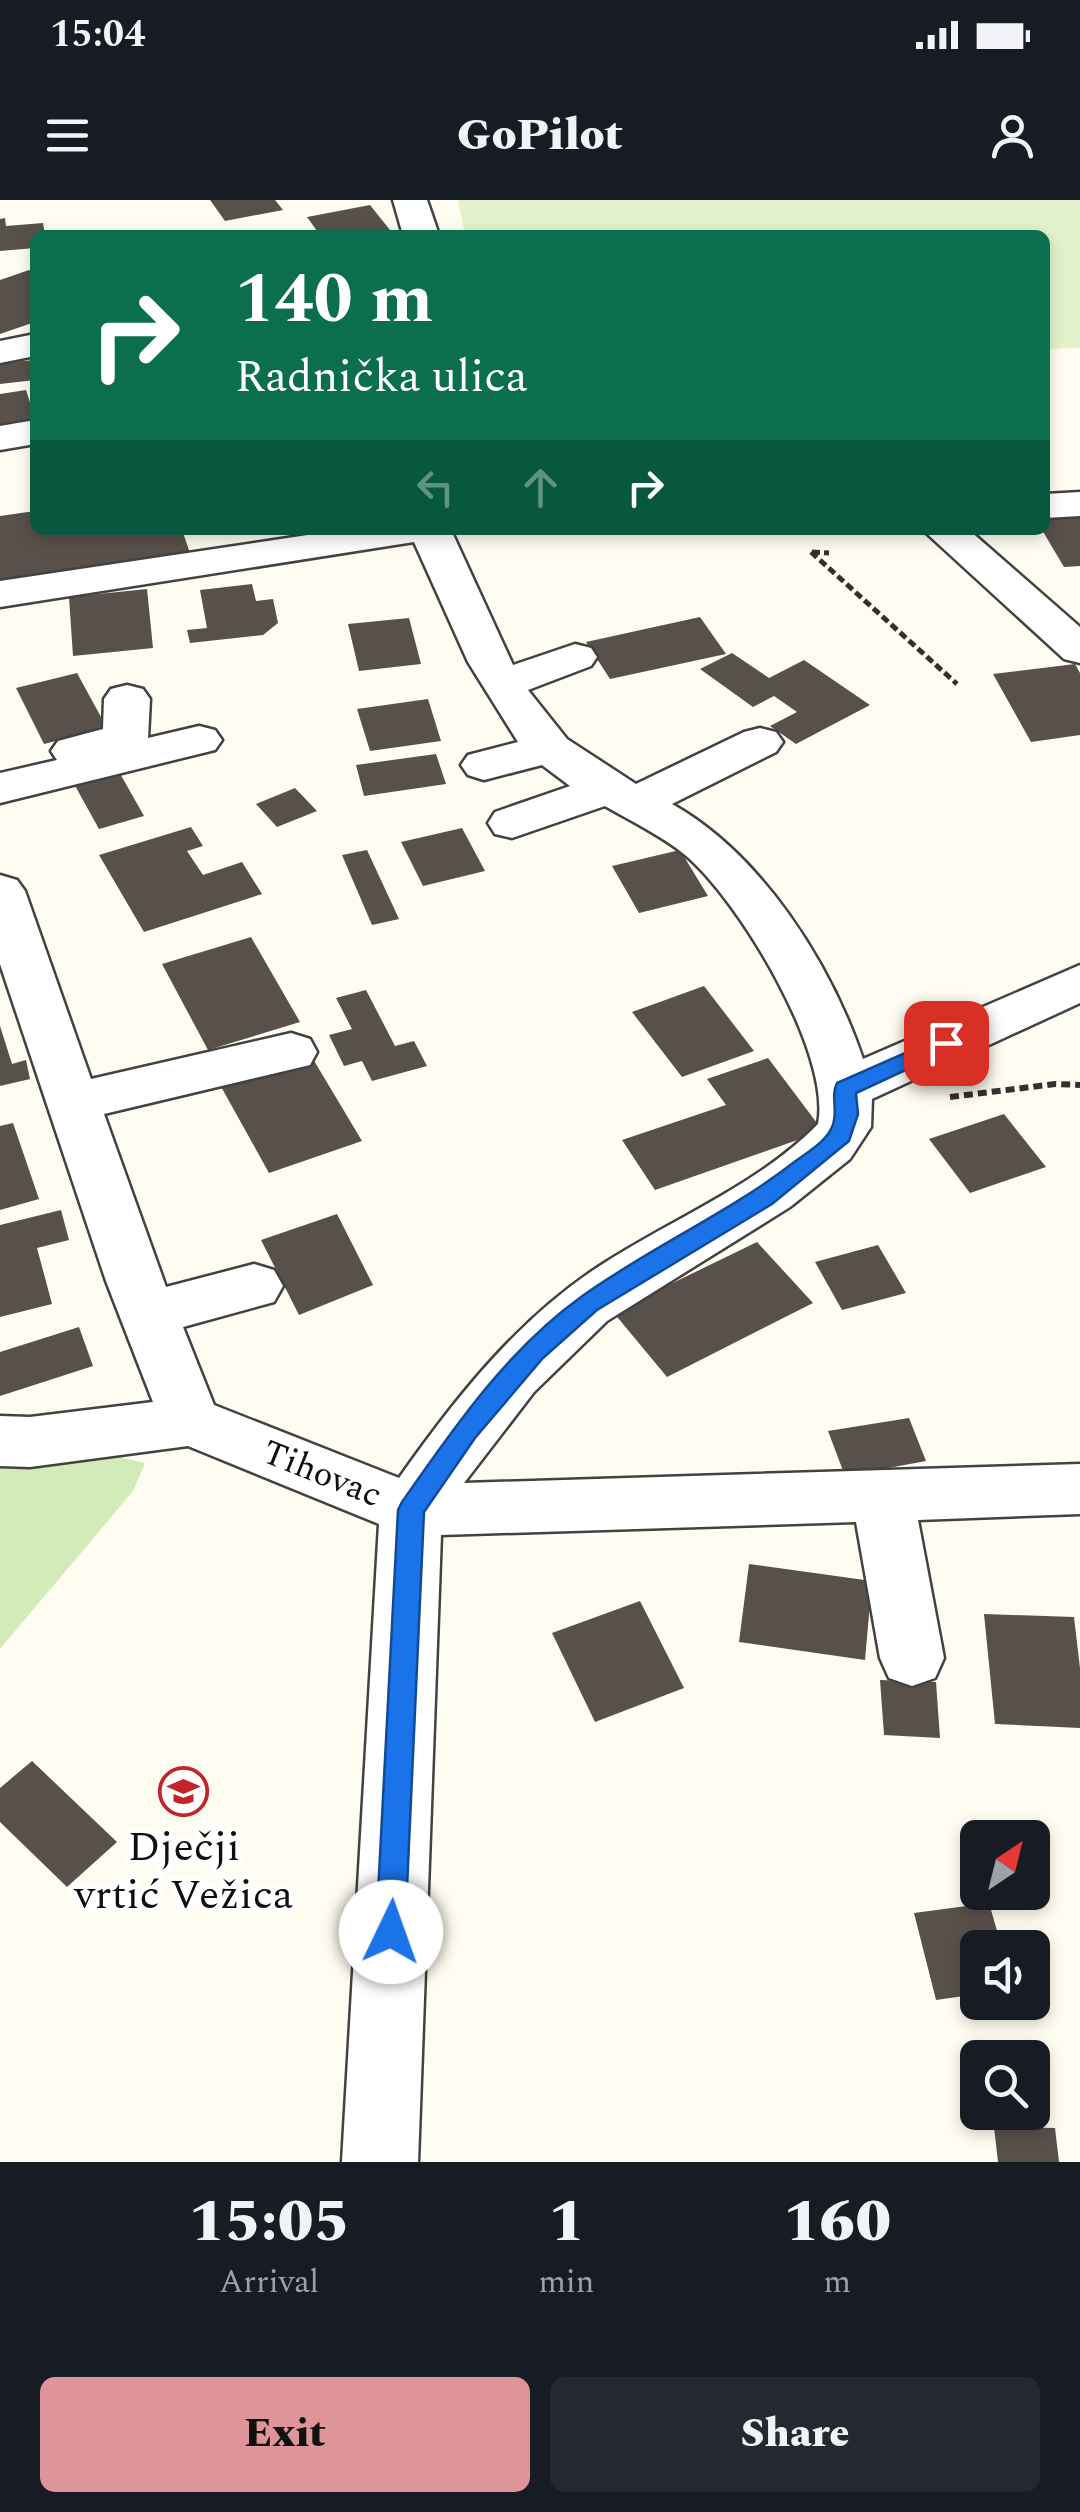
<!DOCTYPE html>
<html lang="en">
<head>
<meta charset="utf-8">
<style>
  :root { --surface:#171b24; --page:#242831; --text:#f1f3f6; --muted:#9ea1a6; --accent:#dd9599 }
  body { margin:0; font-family:Spectral,serif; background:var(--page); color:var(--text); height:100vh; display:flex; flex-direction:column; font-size:38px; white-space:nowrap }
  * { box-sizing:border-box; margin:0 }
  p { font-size:32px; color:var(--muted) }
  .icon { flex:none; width:55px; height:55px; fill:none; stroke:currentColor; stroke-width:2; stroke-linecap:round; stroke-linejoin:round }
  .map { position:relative; height:1962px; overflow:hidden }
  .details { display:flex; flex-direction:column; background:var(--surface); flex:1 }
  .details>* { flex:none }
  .banner { position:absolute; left:30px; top:30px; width:1020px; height:305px; border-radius:15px; box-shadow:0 5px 15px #0003; background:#0b6e4f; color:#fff; overflow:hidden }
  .needle { width:65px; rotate:35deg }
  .buttons { position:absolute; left:960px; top:1620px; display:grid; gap:20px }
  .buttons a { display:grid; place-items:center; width:90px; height:90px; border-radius:15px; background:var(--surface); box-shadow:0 5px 15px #0003; font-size:50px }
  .pin { position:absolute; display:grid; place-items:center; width:85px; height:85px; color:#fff; margin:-42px; border-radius:20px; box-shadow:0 5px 15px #0006 }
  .me { position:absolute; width:110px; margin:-55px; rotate:3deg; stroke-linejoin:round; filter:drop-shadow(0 0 8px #0008) }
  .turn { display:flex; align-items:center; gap:35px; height:210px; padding:0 40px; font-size:45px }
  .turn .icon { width:130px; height:130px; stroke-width:2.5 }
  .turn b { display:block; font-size:70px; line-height:85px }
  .lanes { display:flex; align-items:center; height:95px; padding:0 40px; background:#0003; justify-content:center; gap:50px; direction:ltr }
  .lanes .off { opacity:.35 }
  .eta { display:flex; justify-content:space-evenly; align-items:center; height:170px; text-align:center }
  .eta b { font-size:60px; font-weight:800; line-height:70px }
  .button { display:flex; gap:20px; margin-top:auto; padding:20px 40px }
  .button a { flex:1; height:115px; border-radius:15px; background:var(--accent); color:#111; font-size:40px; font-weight:800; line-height:115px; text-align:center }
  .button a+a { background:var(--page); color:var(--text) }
  .status { display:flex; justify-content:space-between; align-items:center; height:70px; padding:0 50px; background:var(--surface); direction:ltr }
  .status svg { height:28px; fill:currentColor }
  header { display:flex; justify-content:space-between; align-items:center; height:130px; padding:0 40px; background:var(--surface); font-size:45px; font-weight:800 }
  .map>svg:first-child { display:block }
</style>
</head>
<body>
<div class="status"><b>15:04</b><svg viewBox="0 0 49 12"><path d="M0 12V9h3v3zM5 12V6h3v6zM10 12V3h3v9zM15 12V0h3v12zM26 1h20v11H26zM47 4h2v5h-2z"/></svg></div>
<header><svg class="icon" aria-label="menu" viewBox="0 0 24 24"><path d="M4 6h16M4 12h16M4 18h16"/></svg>GoPilot<svg class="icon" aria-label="person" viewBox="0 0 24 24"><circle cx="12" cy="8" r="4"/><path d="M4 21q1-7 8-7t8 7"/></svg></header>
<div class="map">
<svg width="1080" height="1962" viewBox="0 0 1080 1962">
  <rect width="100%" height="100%" fill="#fffdf1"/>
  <path fill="#d2ebb9" d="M0,1245L76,1247L145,1263L133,1291L0,1449Z"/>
  <path fill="#e4f2cb" d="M458,0H1080V148L1045,149V35H465Z"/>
  <g fill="#58504b">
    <path d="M210,0H275L283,10L225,21Z"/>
    <path d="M370,5L390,30L364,35H320L307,17Z"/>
    <path d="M5,18L6,26L43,23L45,35H35V48L0,51V19Z"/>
    <path d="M29,70L35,74V122L0,134V80Z"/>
    <path d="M35,160V180L0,184V163Z"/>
    <path d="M26,190L35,218L11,222L14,230L0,232V194Z"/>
    <path d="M35,311V330H182L190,353L0,382V316Z"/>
    <path d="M1080,317V366L1064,367L1042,330L1045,319Z"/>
    <path d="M252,384L256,401L273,399L278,423L263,435L190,443L187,430L207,428L200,390Z"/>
    <path d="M147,389L153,448L73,456L69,397Z"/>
    <path d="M700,417L726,454L610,479L586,442Z"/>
    <path d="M409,418L421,464L359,471L348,424Z"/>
    <path d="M732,453L769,478L804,460L870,505L796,544L770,526L797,512L774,496L753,507L700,469Z"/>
    <path d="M1075,464L1080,473V535L1031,542L993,474Z"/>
    <path d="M77,473L107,528L44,544L16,488Z"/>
    <path d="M428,499L441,541L370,551L357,509Z"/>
    <path d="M436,554L446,584L364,596L356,565Z"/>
    <path d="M118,570L144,616L99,629L73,582Z"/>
    <path d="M295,588L317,611L277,627L256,604Z"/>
    <path d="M191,627L203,646L187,651L203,675L242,662L262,694L144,732L99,655Z"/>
    <path d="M462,628L485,671L423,686L401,642Z"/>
    <path d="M367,650L399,719L372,725L342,655Z"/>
    <path d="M680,650L708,696L639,713L612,666Z"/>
    <path d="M251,737L300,822L208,850L162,764Z"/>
    <path d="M704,786L754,851L682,877L632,812Z"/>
    <path d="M366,790L395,846L414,841L427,866L372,881L362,861L344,866L329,835L352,829L336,798Z"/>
    <path d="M0,826L12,864L26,860L30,879L0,886Z"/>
    <path d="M310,854L362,941L269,973L219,883Z"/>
    <path d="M768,858L823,931L655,990L622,940L726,905L707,879Z"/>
    <path d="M1004,914L1046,967L970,993L929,939Z"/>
    <path d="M13,923L39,999L0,1010V926Z"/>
    <path d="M61,1010L69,1040L37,1048L52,1104L0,1117V1025Z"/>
    <path d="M337,1014L373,1085L299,1115L261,1040Z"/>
    <path d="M757,1042L813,1103L667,1177L613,1112Z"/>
    <path d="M878,1045L906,1093L842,1110L815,1062Z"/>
    <path d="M79,1127L93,1166L0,1196V1152Z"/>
    <path d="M909,1218L926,1261L845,1276L828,1231Z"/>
    <path d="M749,1364L872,1381L865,1460L739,1442Z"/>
    <path d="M640,1401L684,1488L595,1522L552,1433Z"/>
    <path d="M984,1414L1074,1417L1080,1468V1528L995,1524Z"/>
    <path d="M880,1480L936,1482L940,1538L884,1535Z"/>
    <path d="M32,1561L117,1642L67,1687L0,1622V1588Z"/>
    <path d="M989,1703L1002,1748H978V1794L936,1800L914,1713Z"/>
    <path d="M994,1927L1055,1928L1059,1962H998Z"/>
  </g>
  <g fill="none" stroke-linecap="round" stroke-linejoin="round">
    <defs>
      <g id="minor">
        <path d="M393,0H427L439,35H403Z"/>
        <path d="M35,134V156L0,163V141Z"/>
        <path d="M35,220V244L0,250V226Z"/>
        <path d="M1080,292V316L1045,318V294Z"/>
        <path d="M341,330H451L513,465L575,444L591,448L597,457L591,466L528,490L567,539L636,584L744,532L760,528L776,532L783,542L776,552L672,604C761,654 830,762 863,859L1080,765V803L872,899L871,927L850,959L790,1007L607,1121L534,1192L464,1283L1080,1264V1314L918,1320L944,1458L935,1478L912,1486L889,1478L880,1458L856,1322L441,1335L418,1962H342L379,1324L188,1246L30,1267L0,1266V1216L30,1217L153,1202L106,1081L0,764V675L17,680L25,691L91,879L291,833L310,839L317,852L310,865L104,914L166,1087L254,1064L274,1070L283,1086L274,1102L183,1127L214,1205L399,1278C454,1200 513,1125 592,1071C666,1021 754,989 818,924C832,854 738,698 684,654C660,635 631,621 605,606L512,638L495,634L488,623L495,612L570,586L542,565L484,580L468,575L461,565L468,555L518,542L468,462L414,342L0,407V381Z"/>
        <path d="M923,330H969L1080,427V463L1064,459Z"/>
        <path d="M127,485L143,489L150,499L148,538L199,526L215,530L222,540L215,550L0,603V573L57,560L51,551L58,541L103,529L104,499L111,489Z"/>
      </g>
    </defs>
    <use href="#minor" stroke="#424242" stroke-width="5"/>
    <g stroke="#313131" stroke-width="5" stroke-dasharray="8 4" stroke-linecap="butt">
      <path d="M811,352L957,484"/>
      <path d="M812,352L829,353"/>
    </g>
    <path stroke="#313131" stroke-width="6" stroke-dasharray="9 5" stroke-linecap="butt" d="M950,897L1055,884L1080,885"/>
    <use href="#minor" fill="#fff" fill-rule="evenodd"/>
  </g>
  <path fill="#1a73e8" stroke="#114b97" stroke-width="2.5" d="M946,835L956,843L953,848L856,893L858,914L849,941L772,1004L597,1110L543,1158L475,1238L424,1312L405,1732L401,1742L391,1746L380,1742L376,1732L398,1310L402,1302C453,1229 507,1150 581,1097C649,1048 727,1014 793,963C806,953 826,942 832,927C839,912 830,897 837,883Z"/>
  <defs>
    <symbol id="school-ring" viewBox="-11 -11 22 22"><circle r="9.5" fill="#fff" stroke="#c42327" stroke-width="1.5"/><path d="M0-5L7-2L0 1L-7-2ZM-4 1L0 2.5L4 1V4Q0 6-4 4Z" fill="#c42327"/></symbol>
  </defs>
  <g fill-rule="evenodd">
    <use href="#school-ring" x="156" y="1564" width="55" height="55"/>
  </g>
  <g text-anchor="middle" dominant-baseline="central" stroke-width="10" stroke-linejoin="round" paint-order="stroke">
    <g font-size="35" fill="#0f0f0f" stroke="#fff">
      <text transform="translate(322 1274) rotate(22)">Tihovac</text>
    </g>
    <g font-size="42" fill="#0f0f0f" stroke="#fff">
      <text x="184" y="1647">Dječji<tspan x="184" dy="48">vrtić Vežica</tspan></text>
    </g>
  </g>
</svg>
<div class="buttons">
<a><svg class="needle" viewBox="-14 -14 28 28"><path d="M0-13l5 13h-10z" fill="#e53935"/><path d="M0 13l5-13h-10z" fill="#9ea1a6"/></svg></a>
<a><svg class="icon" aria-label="sound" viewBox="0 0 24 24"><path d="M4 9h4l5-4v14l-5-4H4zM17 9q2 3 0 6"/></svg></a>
<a><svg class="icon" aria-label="search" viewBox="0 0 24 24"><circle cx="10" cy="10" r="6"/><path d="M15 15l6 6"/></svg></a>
</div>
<div class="pin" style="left:946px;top:843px;background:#d93025"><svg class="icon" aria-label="arrive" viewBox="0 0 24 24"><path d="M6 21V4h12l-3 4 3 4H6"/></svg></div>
<svg class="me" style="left:391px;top:1732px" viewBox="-20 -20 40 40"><circle r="19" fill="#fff"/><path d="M0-13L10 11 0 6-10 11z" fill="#1a73e8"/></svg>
<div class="banner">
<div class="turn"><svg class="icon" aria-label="right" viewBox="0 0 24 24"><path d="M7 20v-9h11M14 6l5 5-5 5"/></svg><div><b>140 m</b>Radnička ulica</div></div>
<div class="lanes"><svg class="icon off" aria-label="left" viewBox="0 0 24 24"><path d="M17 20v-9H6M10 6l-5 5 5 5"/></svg><svg class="icon off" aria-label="ahead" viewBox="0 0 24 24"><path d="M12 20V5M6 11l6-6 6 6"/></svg><svg class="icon" aria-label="right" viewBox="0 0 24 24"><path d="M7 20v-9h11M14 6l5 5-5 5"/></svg></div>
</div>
</div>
<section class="details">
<div class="eta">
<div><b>15:05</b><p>Arrival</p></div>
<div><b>1</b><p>min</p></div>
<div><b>160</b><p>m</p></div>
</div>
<div class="button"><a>Exit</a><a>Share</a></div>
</section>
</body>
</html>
